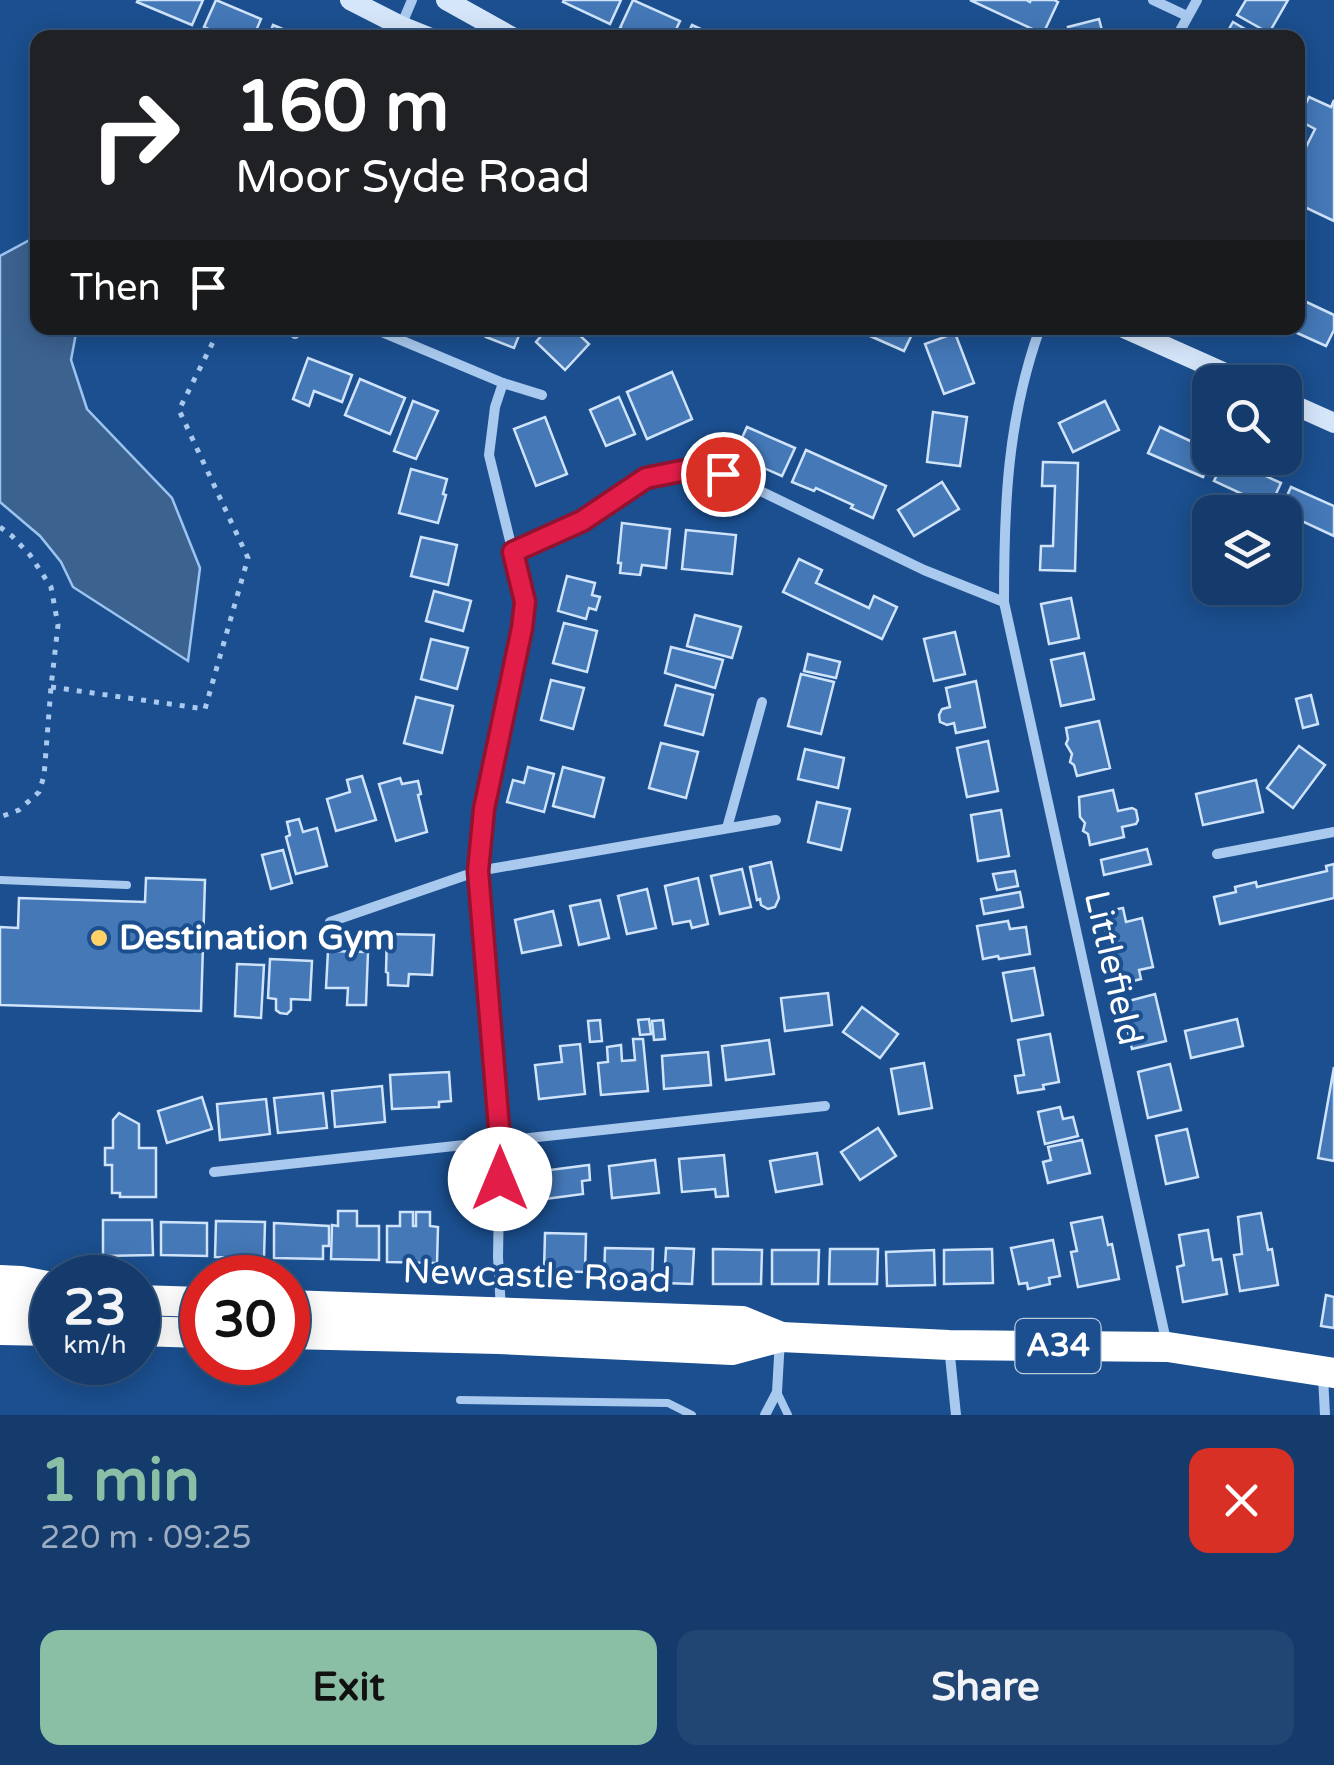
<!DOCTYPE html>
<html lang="en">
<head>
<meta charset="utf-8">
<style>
  :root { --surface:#143b6b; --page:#214673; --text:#f1f3f6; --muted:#9dadc1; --line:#33557e; --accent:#8abfa5 }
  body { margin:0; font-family:"Varela Round",sans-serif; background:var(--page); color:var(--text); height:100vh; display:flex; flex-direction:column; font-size:38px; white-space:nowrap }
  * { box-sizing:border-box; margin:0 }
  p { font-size:32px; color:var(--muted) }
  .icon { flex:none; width:55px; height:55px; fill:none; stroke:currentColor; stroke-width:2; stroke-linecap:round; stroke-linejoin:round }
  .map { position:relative; height:1415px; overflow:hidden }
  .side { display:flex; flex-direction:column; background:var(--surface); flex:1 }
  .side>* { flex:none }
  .top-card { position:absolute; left:30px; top:30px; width:1275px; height:305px; border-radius:20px; box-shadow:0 5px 25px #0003,0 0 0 2px var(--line); background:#202124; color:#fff; overflow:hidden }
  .controls { position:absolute; left:1192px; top:365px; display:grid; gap:20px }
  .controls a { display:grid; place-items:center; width:110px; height:110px; border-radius:20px; background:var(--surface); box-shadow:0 5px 25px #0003,0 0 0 2px var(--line); font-size:50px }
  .speed { position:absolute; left:30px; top:1255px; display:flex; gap:20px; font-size:50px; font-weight:700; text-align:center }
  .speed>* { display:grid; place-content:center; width:130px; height:130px; border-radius:50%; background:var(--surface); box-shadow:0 5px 25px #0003,0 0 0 2px var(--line); line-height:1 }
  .speed small { font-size:25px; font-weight:400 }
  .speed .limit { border:15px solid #d22; background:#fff; color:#111 }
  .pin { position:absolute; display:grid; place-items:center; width:85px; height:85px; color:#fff; margin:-42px; border:5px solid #fff; border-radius:50%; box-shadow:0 2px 10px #0007 }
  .me { position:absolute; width:110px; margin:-55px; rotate:0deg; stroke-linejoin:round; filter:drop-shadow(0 0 8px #0008) }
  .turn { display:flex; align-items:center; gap:35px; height:210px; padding:0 40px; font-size:45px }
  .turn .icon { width:130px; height:130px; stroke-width:2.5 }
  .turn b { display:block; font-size:70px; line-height:85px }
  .then { display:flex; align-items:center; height:95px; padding:0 40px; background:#0003; gap:20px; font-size:38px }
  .round { display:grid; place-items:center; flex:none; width:105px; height:105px; border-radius:20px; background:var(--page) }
  .head { display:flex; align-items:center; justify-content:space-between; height:170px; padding:0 40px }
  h1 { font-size:60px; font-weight:700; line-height:75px; color:var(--accent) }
  .button { display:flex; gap:20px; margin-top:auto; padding:20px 40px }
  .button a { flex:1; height:115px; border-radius:20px; background:var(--accent); color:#111; font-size:40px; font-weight:700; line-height:115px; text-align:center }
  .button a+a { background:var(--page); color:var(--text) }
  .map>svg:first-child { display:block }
</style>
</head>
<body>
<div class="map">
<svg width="1334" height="1415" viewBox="0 0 1334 1415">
  <rect width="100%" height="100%" fill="#1b4f8f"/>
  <path fill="#3c6290" stroke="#9cc4f0" stroke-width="2.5" d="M37,236L38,328H77L71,360L87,409L172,498L200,568L188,661L73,587L61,562L40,536L0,502V256Z"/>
  <g fill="#4478b7" stroke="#cfe3fa" stroke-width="2.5">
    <path d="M138,0H203L192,25L137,2Z"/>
    <path d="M216,0L261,19L253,38H228L204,27Z"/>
    <path d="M564,0H621L610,24L563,2Z"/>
    <path d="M633,0L680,21L672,38H642L620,28Z"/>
    <path d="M970,0H1026L1030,2L1031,0H1054L1058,2L1043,34Z"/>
    <path d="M1246,0H1288L1269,33L1237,15Z"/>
    <path d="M1099,19L1104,38H1071L1068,27Z"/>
    <path d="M1233,22L1257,36L1256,38H1224Z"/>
    <path d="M273,25L304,38H268Z"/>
    <path d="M692,25L720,38H686Z"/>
    <path d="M1309,97L1331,107L1334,100V221L1298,204V163L1315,129L1298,120Z"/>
    <path d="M1298,298L1334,315V330L1326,346L1286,328H1298Z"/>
    <path d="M490,328H522L514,348L486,337Z"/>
    <path d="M534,328H572L589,344L565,370L536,342L542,335Z"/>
    <path d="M852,328H915L904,351Z"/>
    <path d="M955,333L974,383L944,394L925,344Z"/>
    <path d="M308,358L352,375L342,402L314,391L309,406L293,399Z"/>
    <path d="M672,372L692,419L647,439L627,392Z"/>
    <path d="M360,379L405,398L390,434L345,415Z"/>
    <path d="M619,397L635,434L606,446L590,410Z"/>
    <path d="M413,401L438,411L416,459L394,451Z"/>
    <path d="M1105,401L1119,430L1073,452L1059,423Z"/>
    <path d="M933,412L967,417L960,466L927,462Z"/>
    <path d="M545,417L567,474L536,486L514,429Z"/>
    <path d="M747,427L795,448L782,476L734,455Z"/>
    <path d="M1160,427L1210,450L1212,458L1203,477L1148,453Z"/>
    <path d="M806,450L886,486L873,518L851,508L853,505L816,488L814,491L792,482Z"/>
    <path d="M1225,458L1281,483L1270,507L1214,481Z"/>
    <path d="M1043,462L1078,463L1075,571L1040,570L1041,546H1053L1055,486H1042Z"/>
    <path d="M411,469L447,479L443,494L446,495L438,523L399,513Z"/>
    <path d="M942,482L959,509L914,536L898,510Z"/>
    <path d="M1291,487L1334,506V536L1280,511Z"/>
    <path d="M622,523L670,529L666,568L642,565L640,575L620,573L621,563H618Z"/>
    <path d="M686,530L736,535L732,574L682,569Z"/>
    <path d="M421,537L457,545L448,585L411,576Z"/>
    <path d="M799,559L822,570L816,583L869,608L874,596L897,607L882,639L783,592Z"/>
    <path d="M567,576L595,583L592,595L600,597L596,610L589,608L586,619L558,611Z"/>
    <path d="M434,591L471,601L463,631L426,621Z"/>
    <path d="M1071,598L1079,638L1049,644L1041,604Z"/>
    <path d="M695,615L741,627L732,658L687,646Z"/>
    <path d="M564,623L597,631L587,672L553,663Z"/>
    <path d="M955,632L965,674L934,681L924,639Z"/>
    <path d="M431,639L468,648L457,689L421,679Z"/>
    <path d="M671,647L723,660L715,688L665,673Z"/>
    <path d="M1084,653L1094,699L1061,706L1051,660Z"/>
    <path d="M808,654L840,662L836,678L804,671Z"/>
    <path d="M801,674L834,682L821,734L788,726Z"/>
    <path d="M551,680L584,688L573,729L541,720Z"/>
    <path d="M976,681L985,727L956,733L954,723L947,725L940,722L939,715L942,709L950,707L946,688Z"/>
    <path d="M676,685L713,695L703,735L665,725Z"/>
    <path d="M1311,695L1318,724L1303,728L1296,699Z"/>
    <path d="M416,697L453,706L442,753L404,743Z"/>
    <path d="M1099,721L1110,768L1077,776L1074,765L1070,762L1072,754L1066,744L1068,739L1066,728Z"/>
    <path d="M988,741L998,791L967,797L957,748Z"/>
    <path d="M661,743L698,752L686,798L649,788Z"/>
    <path d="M1299,746L1325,765L1293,808L1267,788Z"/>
    <path d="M805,749L844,758L838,788L798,779Z"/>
    <path d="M528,767L554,774L544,812L507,802L513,780L524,783Z"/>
    <path d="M563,767L604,778L594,817L553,806Z"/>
    <path d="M362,776L376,820L336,831L327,799L350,792L347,780Z"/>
    <path d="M400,778L402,784L418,781L421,794L418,795L427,832L396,841L379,784Z"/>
    <path d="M1256,780L1263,812L1203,825L1196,794Z"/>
    <path d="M1113,790L1118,811L1132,808L1136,810L1138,820L1136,824L1122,827L1124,837L1090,845L1088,834L1083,831L1085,823L1080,817L1079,797Z"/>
    <path d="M817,802L850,809L841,850L808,842Z"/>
    <path d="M1001,810L1009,856L978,861L971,815Z"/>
    <path d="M299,819L303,832L317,828L327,866L296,874L286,837L290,835L287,822Z"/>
    <path d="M1147,849L1151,864L1104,875L1101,860Z"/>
    <path d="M283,850L292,883L271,889L262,855Z"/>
    <path d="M771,862L779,898L775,907L768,909L761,905L760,899L757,900L750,867Z"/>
    <path d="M1334,864V898L1220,924L1214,897L1236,892L1235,887L1256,882L1257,887L1327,871L1326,866Z"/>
    <path d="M742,869L751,907L720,914L711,876Z"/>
    <path d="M1015,871L1018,886L997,890L993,874Z"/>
    <path d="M146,878L205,880L201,1011L0,1005V927L18,928L19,898L145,902Z"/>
    <path d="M698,878L708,924L692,928L690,921L673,924L665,886Z"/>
    <path d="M647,889L656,928L627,934L618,896Z"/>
    <path d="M1020,892L1023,907L984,914L981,899Z"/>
    <path d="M600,900L609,938L579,945L570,906Z"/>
    <path d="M1123,908L1126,922L1142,918L1153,967L1139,970L1141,979L1121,984L1118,975H1116L1105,927L1111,926L1108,911Z"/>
    <path d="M553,911L561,945L522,953L515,920Z"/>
    <path d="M1008,921L1010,929L1026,927L1030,954L999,959L998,956L983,959L977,926Z"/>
    <path d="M387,934L434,935L432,975L409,974L408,986L388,985V973L386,972Z"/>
    <path d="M328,951L368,952L366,1005H347L348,988H326Z"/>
    <path d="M270,959L312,961L310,1000L291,999V1010L287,1014L280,1013L276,1010V999L268,998Z"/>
    <path d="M237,964L264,965L261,1018L235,1016Z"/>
    <path d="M1034,968L1043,1015L1012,1021L1003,973Z"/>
    <path d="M828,993L832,1025L785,1031L781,998Z"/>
    <path d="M1155,994L1166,1041L1132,1049L1121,1003Z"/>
    <path d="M862,1007L898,1034L880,1058L843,1032Z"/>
    <path d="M649,1019L651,1034L640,1035L638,1020Z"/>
    <path d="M1237,1019L1243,1046L1191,1058L1185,1031Z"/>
    <path d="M600,1020L602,1041L590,1042L588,1021Z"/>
    <path d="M663,1020L665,1039L654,1040L652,1021Z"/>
    <path d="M1050,1034L1059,1082L1043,1085L1044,1089L1018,1093L1015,1076L1024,1075L1018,1040Z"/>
    <path d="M633,1039H643L648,1091L601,1095L598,1063L608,1062L607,1047L621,1045L622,1061L635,1060Z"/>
    <path d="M769,1040L774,1074L726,1080L722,1046Z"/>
    <path d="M580,1044L585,1094L539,1099L535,1065L562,1062L560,1046Z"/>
    <path d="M708,1052L711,1085L664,1089L662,1056Z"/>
    <path d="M924,1063L932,1108L899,1114L891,1069Z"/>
    <path d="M1170,1064L1181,1110L1148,1118L1138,1072Z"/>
    <path d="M1334,1067V1161L1318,1158Z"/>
    <path d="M449,1072L451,1101L439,1102V1107L392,1109L390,1075Z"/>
    <path d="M382,1086L385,1122L335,1127L332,1091Z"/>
    <path d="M323,1093L327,1128L278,1133L274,1098Z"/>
    <path d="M202,1097L212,1129L167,1143L158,1111Z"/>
    <path d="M266,1099L270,1134L220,1140L217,1104Z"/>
    <path d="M1060,1107L1063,1119L1073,1117L1078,1136L1045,1144L1038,1112Z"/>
    <path d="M119,1113L139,1124V1148H156V1197H120V1193H112V1165H105V1148H113V1120Z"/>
    <path d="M878,1128L896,1156L860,1180L841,1152Z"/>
    <path d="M1187,1129L1198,1177L1166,1184L1156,1136Z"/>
    <path d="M1082,1140L1090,1173L1048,1183L1043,1162L1051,1160L1048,1147Z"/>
    <path d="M817,1153L822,1184L776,1192L770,1161Z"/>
    <path d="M724,1155L728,1196L716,1197L715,1189L682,1192L679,1159Z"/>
    <path d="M655,1160L659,1193L612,1198L609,1166Z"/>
    <path d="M589,1165L590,1180L582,1181L583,1194L545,1199L542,1171Z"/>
    <path d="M338,1211H357V1226H379V1260L331,1259L332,1225L338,1226Z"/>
    <path d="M400,1212H413V1226H416V1212H430V1226L438,1227L437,1263L387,1262V1226H400Z"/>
    <path d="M1261,1213L1268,1250L1272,1249L1278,1285L1240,1291L1234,1255L1242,1254L1238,1217Z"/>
    <path d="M1102,1217L1108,1245L1112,1244L1119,1279L1078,1287L1071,1252L1077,1251L1071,1223Z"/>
    <path d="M103,1220H152L153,1255L103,1256Z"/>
    <path d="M216,1221L265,1222L264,1258L215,1257Z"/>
    <path d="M161,1222L207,1223V1256L161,1255Z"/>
    <path d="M274,1223L329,1226V1246H323V1259L274,1258Z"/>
    <path d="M1208,1230L1213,1260L1221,1259L1227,1294L1183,1302L1177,1267L1184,1265L1179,1235Z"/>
    <path d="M545,1233L586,1234L585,1272L544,1271Z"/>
    <path d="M1053,1240L1060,1276L1049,1278L1050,1284L1028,1289L1027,1283L1019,1284L1011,1248Z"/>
    <path d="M605,1248L653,1249L652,1283L604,1281Z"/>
    <path d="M666,1248L694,1249L692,1284L664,1283Z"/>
    <path d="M713,1249L762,1250L761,1284H713Z"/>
    <path d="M830,1249H878L877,1284H829Z"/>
    <path d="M992,1249L993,1283L944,1284V1250Z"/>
    <path d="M772,1250H819L818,1284H772Z"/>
    <path d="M934,1250L935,1285L887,1286L886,1252Z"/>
    <path d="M1326,1295L1334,1297V1328L1321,1326Z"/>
  </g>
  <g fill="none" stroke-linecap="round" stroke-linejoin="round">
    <g stroke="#a9c9ee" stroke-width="5" stroke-dasharray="5 8" stroke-linecap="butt">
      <path d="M0,527L12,536L30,555L51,587L58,625L51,687L44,776L39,792L19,810L0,817"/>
      <path d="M51,687L205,709L248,558L179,410L220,328"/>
    </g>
    <g stroke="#a9c9ee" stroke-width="8">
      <path d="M0,880L127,885"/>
      <path d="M777,1392L788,1415"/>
      <path d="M460,1400L668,1403L692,1415"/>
    </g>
    <g stroke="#a9c9ee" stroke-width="10">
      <path d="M1153,0L1187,16"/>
      <path d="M401,26L412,0"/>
      <path d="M1176,38L1197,0"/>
      <path d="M372,328L503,383L542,395"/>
      <path d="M1040,328C1007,420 1004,505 1004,602L1167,1345"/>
      <path d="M295,334L297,328"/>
      <path d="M513,552L582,521L646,478L686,470L723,473L924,570L1004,602"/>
      <path d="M727,828L762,702"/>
      <path d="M1217,854L1334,832"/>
      <path d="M330,922L478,871L776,820"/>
      <path d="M214,1172L825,1106"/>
      <path d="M501,1310L498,1257L500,1140L478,871L484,809L522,628L525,602L489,455L495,407L503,383"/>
      <path d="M949,1346L956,1415"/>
      <path d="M1323,1376L1325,1415"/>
      <path d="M765,1415L777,1392L780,1339"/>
    </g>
    <g stroke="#d6e6fa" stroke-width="20">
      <path d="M350,0L401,26L431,38"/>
      <path d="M446,0L514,38"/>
      <path d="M1124,328L1245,382"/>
      <path d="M1285,401L1334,423"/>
    </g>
    <g stroke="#fff" stroke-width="30">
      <path d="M0,1280L21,1281L52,1287"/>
      <path d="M138,1300L202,1302"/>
      <path d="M0,1302L52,1312"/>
      <path d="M288,1305L742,1321L781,1337"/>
      <path d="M0,1330L52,1331"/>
      <path d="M138,1331L202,1333"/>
      <path d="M288,1334L499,1339L732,1350L781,1337L949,1345L1168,1347L1334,1373"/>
    </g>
  </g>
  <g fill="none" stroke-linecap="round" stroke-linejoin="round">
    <defs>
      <path id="route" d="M500,1179V1140L478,871L484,809L522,628L525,602L513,552L582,521L646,478L686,470L723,474"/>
    </defs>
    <use href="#route" stroke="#92132f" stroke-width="25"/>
    <use href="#route" stroke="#e11d48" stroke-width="18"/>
  </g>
  <circle fill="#ffd166" stroke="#1b4f8f" stroke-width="4" cx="99" cy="938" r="10"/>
  <g text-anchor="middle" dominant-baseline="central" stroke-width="8" stroke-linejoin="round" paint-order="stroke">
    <rect fill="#1b4f8f" stroke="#bbcadd" stroke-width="2.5" x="1015.5" y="1319" width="85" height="54" rx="8"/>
    <g font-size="32" font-weight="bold" fill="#fff">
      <text x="1058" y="1346">A34</text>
    </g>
    <g font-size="35" font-weight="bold" fill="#fff" stroke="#1b4f8f" text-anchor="start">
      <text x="119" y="938">Destination Gym</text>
    </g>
    <g font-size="35" fill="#fff" stroke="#1b4f8f">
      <text transform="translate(1113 968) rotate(77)">Littlefield</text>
      <text transform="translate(537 1276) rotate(2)">Newcastle Road</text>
    </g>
  </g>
</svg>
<div class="controls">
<a><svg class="icon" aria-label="search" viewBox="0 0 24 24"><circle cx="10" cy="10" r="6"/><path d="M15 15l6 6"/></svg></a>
<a><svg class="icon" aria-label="layers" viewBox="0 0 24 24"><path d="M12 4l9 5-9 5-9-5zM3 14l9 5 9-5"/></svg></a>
</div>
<div class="speed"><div>23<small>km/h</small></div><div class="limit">30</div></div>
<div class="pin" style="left:723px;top:474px;background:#d93025"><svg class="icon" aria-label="arrive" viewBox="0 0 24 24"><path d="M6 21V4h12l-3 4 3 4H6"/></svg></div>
<svg class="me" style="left:500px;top:1179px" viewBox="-20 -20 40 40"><circle r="19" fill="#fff"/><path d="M0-13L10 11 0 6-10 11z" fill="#e11d48"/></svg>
<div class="top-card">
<div class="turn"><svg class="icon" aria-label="right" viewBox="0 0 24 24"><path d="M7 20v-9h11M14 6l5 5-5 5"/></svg><div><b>160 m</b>Moor Syde Road</div></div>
<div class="then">Then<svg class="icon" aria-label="arrive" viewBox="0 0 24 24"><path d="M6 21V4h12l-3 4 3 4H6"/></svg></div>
</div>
</div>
<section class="side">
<div class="head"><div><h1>1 min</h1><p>220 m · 09:25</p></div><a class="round" style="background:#d93025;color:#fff"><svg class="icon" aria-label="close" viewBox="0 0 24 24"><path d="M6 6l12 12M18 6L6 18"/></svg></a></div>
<div class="button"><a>Exit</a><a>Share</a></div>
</section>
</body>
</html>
